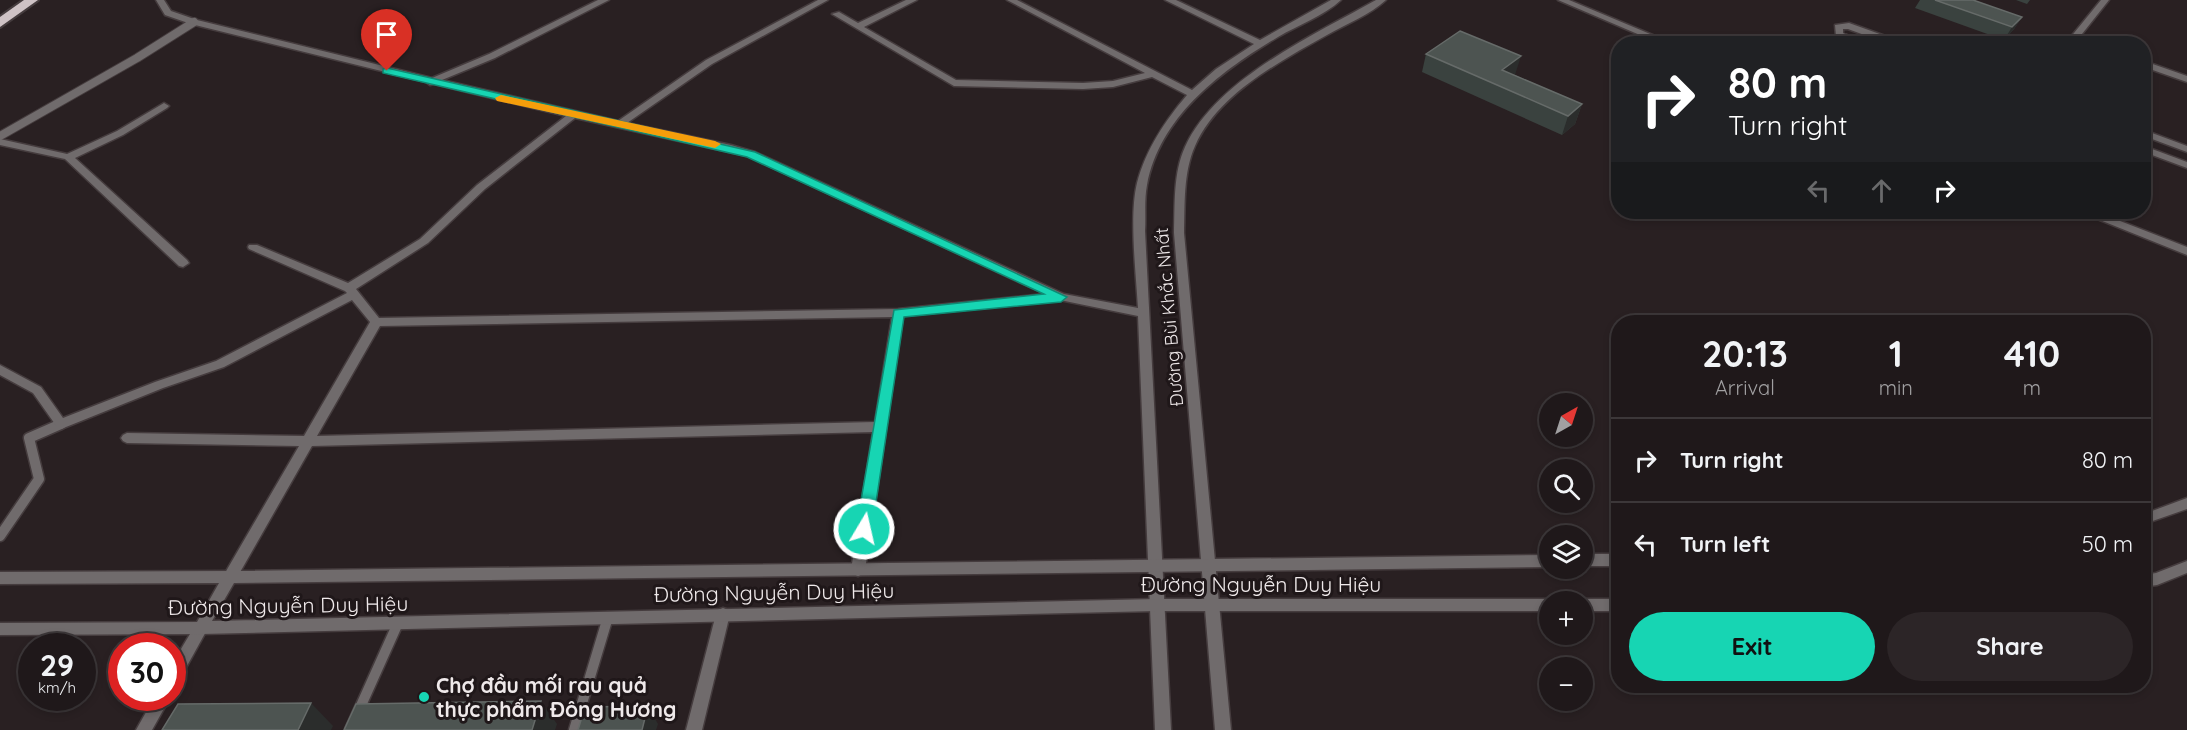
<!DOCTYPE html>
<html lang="en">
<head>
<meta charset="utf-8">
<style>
  :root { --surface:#1f181a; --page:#2c2527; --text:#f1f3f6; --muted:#a1a0a2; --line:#3c3739; --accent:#17d5b3 }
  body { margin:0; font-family:Quicksand,sans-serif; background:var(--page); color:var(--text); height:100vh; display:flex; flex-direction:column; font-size:22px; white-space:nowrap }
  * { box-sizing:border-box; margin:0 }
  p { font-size:20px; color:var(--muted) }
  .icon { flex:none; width:33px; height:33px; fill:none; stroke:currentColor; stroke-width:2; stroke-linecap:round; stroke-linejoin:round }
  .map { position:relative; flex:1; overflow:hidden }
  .sheet { position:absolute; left:1611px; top:315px; width:540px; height:378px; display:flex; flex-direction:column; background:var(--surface); border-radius:24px; box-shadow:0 3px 9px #0003,0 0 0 2px var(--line) }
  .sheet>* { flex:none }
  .top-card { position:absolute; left:1611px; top:36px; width:540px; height:183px; border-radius:24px; box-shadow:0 3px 9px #0003,0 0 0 2px var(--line); background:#202124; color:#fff; overflow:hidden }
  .needle { width:39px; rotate:39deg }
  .fabs { position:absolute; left:1539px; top:393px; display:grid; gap:12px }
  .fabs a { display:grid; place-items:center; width:54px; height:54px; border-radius:50%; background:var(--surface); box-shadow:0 3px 9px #0003,0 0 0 2px var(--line); font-size:30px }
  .speed { position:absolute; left:18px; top:633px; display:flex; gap:12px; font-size:30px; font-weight:700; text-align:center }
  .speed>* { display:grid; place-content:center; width:78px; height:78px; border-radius:50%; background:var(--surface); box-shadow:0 3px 9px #0003,0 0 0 2px var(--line); line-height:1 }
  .speed small { font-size:15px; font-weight:400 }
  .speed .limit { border:9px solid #d22; background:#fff; color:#111 }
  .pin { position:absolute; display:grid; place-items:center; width:51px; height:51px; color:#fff; margin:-62px -26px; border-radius:50% 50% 50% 0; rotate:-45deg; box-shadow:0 0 6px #0007 }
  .pin .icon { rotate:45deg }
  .me { position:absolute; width:66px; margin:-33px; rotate:9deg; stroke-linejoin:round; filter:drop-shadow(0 0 4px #0008) }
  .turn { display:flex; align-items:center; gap:21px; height:126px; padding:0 18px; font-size:27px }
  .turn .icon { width:78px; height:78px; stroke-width:2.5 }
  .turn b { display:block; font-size:42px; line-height:51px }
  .lanes { display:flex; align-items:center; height:57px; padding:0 18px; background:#0003; justify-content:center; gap:30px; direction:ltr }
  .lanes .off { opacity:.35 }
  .eta { display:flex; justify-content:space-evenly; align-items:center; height:102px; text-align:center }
  .eta b { font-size:36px; font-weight:700; line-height:42px }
  .primary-button { display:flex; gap:12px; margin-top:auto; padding:12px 18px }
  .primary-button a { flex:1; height:69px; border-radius:36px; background:var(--accent); color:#111; font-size:24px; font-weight:700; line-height:69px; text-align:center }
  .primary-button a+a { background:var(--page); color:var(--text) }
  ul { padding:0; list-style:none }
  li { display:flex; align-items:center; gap:18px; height:84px; padding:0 18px; border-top:2px solid var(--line) }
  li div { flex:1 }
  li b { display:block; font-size:22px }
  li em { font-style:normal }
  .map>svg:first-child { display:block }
</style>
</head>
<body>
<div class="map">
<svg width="2187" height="730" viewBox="0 0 2187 730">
  <rect width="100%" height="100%" fill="#292022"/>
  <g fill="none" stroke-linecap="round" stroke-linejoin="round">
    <defs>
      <path id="service-far1" d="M0,136L137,58L194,22"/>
      <g id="service">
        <path d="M1751,322H1853"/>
        <path d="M0,536L39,479L29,438L61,424"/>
        <path d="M350,730L398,623"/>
        <path d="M574,730L608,617"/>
      </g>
      <g id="minor">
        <path d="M156,0H164L171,11L197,20L432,78L489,54L598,0H609L495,58L442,80L618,121L706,60L818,0H828L712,64L627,123L731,145L755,152L1064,294L1138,308C1136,273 1129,216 1137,183C1146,149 1165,121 1187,95L1152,77L1113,87L1083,89L954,86L832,14L839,12L858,23L906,0H917L864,27L956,80L1083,83L1113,81L1145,73L1007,0H1017L1192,90L1216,69L1254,44L1165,0H1176L1260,40L1331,0H1341C1324,16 1298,25 1278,37C1221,71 1160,116 1147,185C1144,200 1146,216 1145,231L1171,730H1155L1138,316L1060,300L903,316L865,570L863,574L858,576L853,574L851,570L873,432L312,446L235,581L230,583L225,581L223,577L225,573L299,446L127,443L123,441L121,438L123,435L127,433L304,436L370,322L352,300L224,367L163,388L61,429L57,427L33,393L0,375V365L41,387L63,418L155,382L216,361L347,293L345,291L249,249L248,247L249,245H257L348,283L420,239L477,185L566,116L434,84L430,85L426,82L191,24L165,15ZM575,118L747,156L1045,294L898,309L379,318L356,289L428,243L485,189ZM892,317L875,422L317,436L380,326Z"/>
        <path d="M1376,0H1386C1370,15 1346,24 1327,35C1279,62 1218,94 1195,146C1183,173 1185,205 1184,233L1231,730H1215L1174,233C1175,205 1173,173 1185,147C1216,79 1314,35 1376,0Z"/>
        <path d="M1558,0H1569L1674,44H1661Z"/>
        <path d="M2101,0H2109L2074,44H2065Z"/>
        <path d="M1849,23L1902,42L1903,44H1889L1848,29H1843V33L1867,44H1854L1836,36L1835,25Z"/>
        <path d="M2144,61L2187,76V82L2144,67Z"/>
        <path d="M164,103L169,106L167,108L123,135L75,158L187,260L189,263L183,267L179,266L65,159L0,145V139L67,154L117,131Z"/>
        <path d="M2144,130L2187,146V152L2144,136Z"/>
        <path d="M2144,146L2187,162V168L2144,152Z"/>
        <path d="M2084,212H2097L2187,247V255L2085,214Z"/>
        <path d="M723,608L728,610L730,614L702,730H686L716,614L718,610Z"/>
        <path d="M201,622L206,624L208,628L177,684L172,686V664L196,624Z"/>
        <path d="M154,698H170L152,730H136Z"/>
      </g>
      <g id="tertiary">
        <path d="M2187,498V509L2144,524V514Z"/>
        <rect x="1582" y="554" width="36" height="12"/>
        <path d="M1550,555V567L234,583L212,621L1156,599H1550L1555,602H1550V611H1156L201,634L0,635V623L197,622L219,583L0,584V572L230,571Z"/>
        <path d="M2187,561V573L2157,585L2144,587V575L2156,573Z"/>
        <path d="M1582,599H1618V611H1582V602H1577Z"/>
      </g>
      <path id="trunk" d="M24,0H38L0,27V17Z"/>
    </defs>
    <use href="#service-far1" stroke="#453c3e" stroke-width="10"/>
    <use href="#service" stroke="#453c3e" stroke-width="13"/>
    <use href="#minor" stroke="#453c3e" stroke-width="3"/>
    <use href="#tertiary" stroke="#453c3e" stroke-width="3"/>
    <use href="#trunk" stroke="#453c3e" stroke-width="4"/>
    <use href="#service-far1" stroke="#706b6c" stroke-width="8"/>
    <use href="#service" stroke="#706b6c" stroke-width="10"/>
    <use href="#minor" fill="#706b6c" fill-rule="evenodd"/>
    <use href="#tertiary" fill="#706b6c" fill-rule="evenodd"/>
    <use href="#trunk" fill="#cec2c5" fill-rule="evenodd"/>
  </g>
  <g fill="#3a423f">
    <path d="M1920,0H1973L2022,17L2014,29L2004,40L1915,8Z"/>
    <path d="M2016,0H2030L2027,4Z"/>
    <path d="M1426,54L1515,75L1582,104L1575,124L1562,135L1422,72Z"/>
  </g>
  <g fill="#2b2d2c">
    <path d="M2022,17L2014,29L2004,40L2012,27Z"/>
    <path d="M1521,56L1515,75L1502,70Z"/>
    <path d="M1582,104L1575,124L1562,135L1568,116Z"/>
    <path d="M541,701L557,724L555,730H532Z"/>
    <path d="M311,703L333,726L331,730H298Z"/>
    <path d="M648,706L658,724L656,730H642Z"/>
  </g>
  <g fill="#4d5451" stroke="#666b69" stroke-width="1.5">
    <path d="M1935,0H1973L2022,17L2012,27Z"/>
    <path d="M1460,31L1521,56L1502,70L1582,104L1568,116L1426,54Z"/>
    <path d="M541,701L532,730H344L356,704Z"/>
    <path d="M311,703L298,730H162L178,704Z"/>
    <path d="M648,706L642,730H578L585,707Z"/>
  </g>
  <path fill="#17d5b3" stroke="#0f8a74" stroke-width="1.5" d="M387,68L755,152L1067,297L1061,302L904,317L872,529L864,535L856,529L894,310L1044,294L747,157L383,73V69Z"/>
  <path fill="#f59e0b" d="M501,95L715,141L721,144L715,148L497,101L495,98Z"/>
  <circle fill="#17d5b3" stroke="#1f1719" stroke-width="2" cx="424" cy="697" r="6"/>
  <g text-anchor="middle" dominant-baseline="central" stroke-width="6" stroke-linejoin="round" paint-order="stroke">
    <g font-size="18" fill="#efe9ea" stroke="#1f1719">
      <text transform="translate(1169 317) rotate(-95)">Đường Bùi Khắc Nhất</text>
    </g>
    <g font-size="21" fill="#efe9ea" stroke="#1f1719">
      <text x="1261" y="584">Đường Nguyễn Duy Hiệu</text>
      <text transform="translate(774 592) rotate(-1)">Đường Nguyễn Duy Hiệu</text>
      <text transform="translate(288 605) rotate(-1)">Đường Nguyễn Duy Hiệu</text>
    </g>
    <g font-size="21" font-weight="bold" fill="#efe9ea" stroke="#1f1719" text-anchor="start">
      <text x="436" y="685">Chợ đầu mối rau quả<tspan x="436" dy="24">thực phẩm Đông Hương</tspan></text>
    </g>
  </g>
</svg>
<div class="fabs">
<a><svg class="needle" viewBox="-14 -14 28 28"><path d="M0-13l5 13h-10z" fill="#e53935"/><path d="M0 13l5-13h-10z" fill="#a1a0a2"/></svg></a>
<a><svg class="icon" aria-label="search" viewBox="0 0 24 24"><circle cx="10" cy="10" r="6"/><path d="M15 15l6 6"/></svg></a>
<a><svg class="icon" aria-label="layers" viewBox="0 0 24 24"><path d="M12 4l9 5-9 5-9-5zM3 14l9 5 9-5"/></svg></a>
<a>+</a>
<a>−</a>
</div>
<div class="speed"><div>29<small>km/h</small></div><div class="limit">30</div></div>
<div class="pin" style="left:387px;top:71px;background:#d93025"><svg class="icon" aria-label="arrive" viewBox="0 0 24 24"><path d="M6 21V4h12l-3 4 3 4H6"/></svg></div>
<svg class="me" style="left:864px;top:529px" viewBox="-20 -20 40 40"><circle r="17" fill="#17d5b3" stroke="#fff" stroke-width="3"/><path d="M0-11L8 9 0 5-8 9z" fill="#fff"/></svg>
<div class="top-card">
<div class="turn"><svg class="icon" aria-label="right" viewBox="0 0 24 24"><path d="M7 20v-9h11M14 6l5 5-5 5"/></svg><div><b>80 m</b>Turn right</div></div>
<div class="lanes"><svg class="icon off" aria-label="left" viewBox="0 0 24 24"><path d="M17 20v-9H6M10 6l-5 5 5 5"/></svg><svg class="icon off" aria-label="ahead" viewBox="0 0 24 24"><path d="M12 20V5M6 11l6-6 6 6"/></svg><svg class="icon" aria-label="right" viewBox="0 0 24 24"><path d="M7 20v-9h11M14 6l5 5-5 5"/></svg></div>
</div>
<section class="sheet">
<div class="eta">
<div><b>20:13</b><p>Arrival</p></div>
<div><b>1</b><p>min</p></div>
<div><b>410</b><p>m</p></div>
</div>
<ul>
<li><svg class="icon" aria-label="right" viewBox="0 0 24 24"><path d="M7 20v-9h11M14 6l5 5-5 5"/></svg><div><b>Turn right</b></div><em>80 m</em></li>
<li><svg class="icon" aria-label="left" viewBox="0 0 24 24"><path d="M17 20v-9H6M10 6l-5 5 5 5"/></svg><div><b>Turn left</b></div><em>50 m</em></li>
</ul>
<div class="primary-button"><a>Exit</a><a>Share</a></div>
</section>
</div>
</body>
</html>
